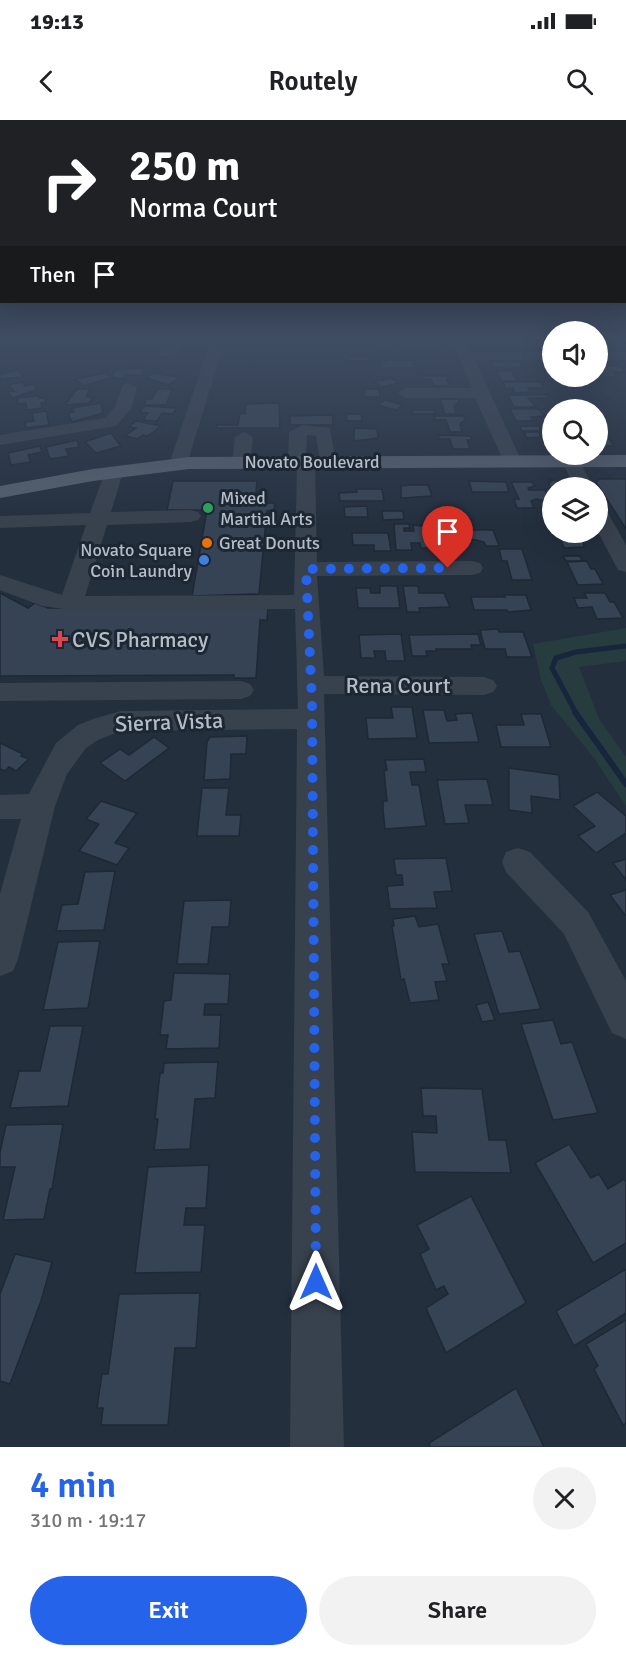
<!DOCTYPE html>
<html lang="en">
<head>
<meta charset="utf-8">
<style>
  :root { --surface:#fff; --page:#f2f2f2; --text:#202124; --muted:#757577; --accent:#2563eb }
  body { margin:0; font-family:Signika,sans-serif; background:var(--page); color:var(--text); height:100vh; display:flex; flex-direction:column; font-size:22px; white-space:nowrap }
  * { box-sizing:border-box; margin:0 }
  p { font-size:20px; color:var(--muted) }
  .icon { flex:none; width:33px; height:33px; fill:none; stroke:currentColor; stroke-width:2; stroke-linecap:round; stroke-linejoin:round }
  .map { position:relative; height:1327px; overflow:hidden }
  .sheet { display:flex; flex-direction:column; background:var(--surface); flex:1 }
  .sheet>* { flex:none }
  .guide { position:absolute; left:0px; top:0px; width:627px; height:183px; box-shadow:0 6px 24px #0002; background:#202124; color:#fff; overflow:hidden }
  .tools { position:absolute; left:542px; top:201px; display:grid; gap:12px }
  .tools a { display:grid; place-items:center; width:66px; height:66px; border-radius:50%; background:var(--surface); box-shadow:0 6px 24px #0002; font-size:30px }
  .pin { position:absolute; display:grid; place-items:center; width:51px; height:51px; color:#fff; margin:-62px -26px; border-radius:50% 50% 50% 0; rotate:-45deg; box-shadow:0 0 6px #0007 }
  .pin .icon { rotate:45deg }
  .me { position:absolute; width:66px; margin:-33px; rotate:0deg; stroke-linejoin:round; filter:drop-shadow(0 0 4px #0008) }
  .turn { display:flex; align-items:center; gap:21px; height:126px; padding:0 30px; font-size:27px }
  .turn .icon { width:78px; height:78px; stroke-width:2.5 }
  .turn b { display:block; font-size:42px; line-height:51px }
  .then { display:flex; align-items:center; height:57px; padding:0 30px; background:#0003; gap:12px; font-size:22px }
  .round { display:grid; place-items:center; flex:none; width:63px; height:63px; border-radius:32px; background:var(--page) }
  .summary { display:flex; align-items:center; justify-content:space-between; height:102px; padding:0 30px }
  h1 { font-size:36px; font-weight:600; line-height:45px; color:var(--accent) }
  .action { display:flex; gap:12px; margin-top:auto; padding:12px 30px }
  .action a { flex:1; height:69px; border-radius:36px; background:var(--accent); color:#fff; font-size:24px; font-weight:600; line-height:69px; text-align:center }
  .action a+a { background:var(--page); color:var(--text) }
  .status { display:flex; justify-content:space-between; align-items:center; height:42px; padding:0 30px; background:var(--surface); direction:ltr }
  .status svg { height:16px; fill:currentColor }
  header { display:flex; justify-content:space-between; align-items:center; height:78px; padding:0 30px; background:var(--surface); font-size:27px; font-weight:600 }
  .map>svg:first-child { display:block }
</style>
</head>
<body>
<div class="status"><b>19:13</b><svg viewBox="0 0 49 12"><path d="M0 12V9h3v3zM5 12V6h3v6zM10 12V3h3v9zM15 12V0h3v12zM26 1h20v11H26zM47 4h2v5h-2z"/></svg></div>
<header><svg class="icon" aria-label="back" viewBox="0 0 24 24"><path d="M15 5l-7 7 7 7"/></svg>Routely<svg class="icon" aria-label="search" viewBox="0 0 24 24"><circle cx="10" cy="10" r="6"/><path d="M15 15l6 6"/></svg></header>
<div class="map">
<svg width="626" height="1327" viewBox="0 0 626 1327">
  <rect width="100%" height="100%" fill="#242f3e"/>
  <g fill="#263c3f">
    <path d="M223,220H451L455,232L219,233Z"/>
    <path d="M626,508V541L579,547L599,599L626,637V686L594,638L551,585L541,560L533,524Z"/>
  </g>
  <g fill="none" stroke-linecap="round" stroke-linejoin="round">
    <path stroke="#17263c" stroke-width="5" d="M576,593L552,548L556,538L576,532L626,526"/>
    <path stroke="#17263c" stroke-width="6" d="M575,592L626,664"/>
  </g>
  <g fill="#364354" stroke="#1f2835" stroke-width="1.5">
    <path d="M67,220H84V227L68,228Z"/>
    <path d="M176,220H190L181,229H184L181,232L171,237L157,236Z"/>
    <path d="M614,220H626V228H614L609,223H616Z"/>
    <path d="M353,236L370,237V241H348L349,237Z"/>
    <path d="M390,240H411L415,248H381V243Z"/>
    <path d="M519,241L522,247H493L491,242Z"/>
    <path d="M606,246H620L625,252H614L617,257H604L598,247Z"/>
    <path d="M139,248L143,249V256L124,255V258H114L112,255L115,250Z"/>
    <path d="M18,250L25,257L0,259V254Z"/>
    <path d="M495,251H511L518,261H502Z"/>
    <path d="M106,253L110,258L83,266L76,259Z"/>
    <path d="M153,253L180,257L169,265L146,258Z"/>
    <path d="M421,256H449L450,259H447L449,266H434L431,259H422Z"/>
    <path d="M391,258L399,263L382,267L374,262Z"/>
    <path d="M22,262L25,266L33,264L38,269L13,278L7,272L14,271L9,265Z"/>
    <path d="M503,262H540L544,268H528L530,272L515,273L513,268L506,269Z"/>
    <path d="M77,269H90L86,277H93L89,283L65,285Z"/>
    <path d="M158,269H172L166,285H144L146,279H152Z"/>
    <path d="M364,269H379L380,277H365Z"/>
    <path d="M508,275H547L549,278H528L536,287H514Z"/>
    <path d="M39,276V278H45L46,282L41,283L42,288L27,290L26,283L18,284L17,278Z"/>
    <path d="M440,279H458L459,282L454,286L456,294H445Z"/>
    <path d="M385,280L403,285L396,290L377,285Z"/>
    <path d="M101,283L103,293L72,302L68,293L74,292L72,288Z"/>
    <path d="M279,283L280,308H216L217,305H238L240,294H245L246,284Z"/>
    <path d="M145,286L177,288L173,294L162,293L157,301L143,300L148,293L140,292Z"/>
    <path d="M510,289H539L544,296L531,297L533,301H516Z"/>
    <path d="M412,290H434L435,294H413Z"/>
    <path d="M46,291L49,305L26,308L25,302L34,301L32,293Z"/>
    <path d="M346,294H361L362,301H347Z"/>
    <path d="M333,295V305H290V296Z"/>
    <path d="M434,296H464L465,300L460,304L462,312H450L446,300H435Z"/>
    <path d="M136,301L161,306L148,316L143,315L137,319L125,316L136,308L129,307Z"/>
    <path d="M520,306H539L541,311H522Z"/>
    <path d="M354,308L377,309L378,318L354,321Z"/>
    <path d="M524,312H539L541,317L527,318Z"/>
    <path d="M111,313L121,326L96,333L85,322Z"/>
    <path d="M438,315L470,316L472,320H467L470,329H453L450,319H439Z"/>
    <path d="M597,316H607L614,326H597Z"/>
    <path d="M77,320L79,327L66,329L69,336L50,339L46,327Z"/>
    <path d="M40,326L42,332L28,335L31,342L11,345L8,333Z"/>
    <path d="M550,359L563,363L565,368H552V371L548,362H551Z"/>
    <path d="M600,359H626V409L596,362Z"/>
    <path d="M173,361H257L255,383H275L274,390L267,391L259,474L192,476L207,390H167Z"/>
    <path d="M469,361L506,362L509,372H472Z"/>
    <path d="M532,362L535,366L528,368L529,370H545L551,382L536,379L531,381L534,388H517L514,379H519L511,362Z"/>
    <path d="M410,365H428L432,376L401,378V366Z"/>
    <path d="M356,369H382L384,381H340L339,373L357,372Z"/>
    <path d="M367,386L368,397H345L344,387Z"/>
    <path d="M382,391H403L404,399L383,400Z"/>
    <path d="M394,404H409L410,408H404V411H414L413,405L431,407L432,410H427L432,411L433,428H421L420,423H411L412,430H396Z"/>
    <path d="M443,410H493L499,426H486L484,422L476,420H445Z"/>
    <path d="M558,412H581L584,427L564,428Z"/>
    <path d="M352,413H388L391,431H374V425H353Z"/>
    <path d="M499,429H522L532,460H512L507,441H502Z"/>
    <path d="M563,436H580L582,441H566Z"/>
    <path d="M587,441L591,449H595L603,464L578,465L567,442Z"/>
    <path d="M380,466H397L400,488H358L356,468H370L371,473H380Z"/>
    <path d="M403,466H418L419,473H444L450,487L419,488L420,492H407Z"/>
    <path d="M0,473L28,488L35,483L48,488H268L267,500H260L256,558H234V555L0,556Z"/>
    <path d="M584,473H605L610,482H614L623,498L597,499L592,487L578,488L574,478H587Z"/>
    <path d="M504,475H526L531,490L508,492L507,490H474L471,477H505Z"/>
    <path d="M498,509L499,512H523L532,537H507L505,529H485L480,510Z"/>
    <path d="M401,514L405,541H386L385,531H374L375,538H361L359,515Z"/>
    <path d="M478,514L481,525H471L472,529H436V531H426L427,536H412L409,515Z"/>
    <path d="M391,587H412L417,618L368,619L366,598H393Z"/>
    <path d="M423,590H444L447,601L457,600L455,594L472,593L479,622L429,623Z"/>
    <path d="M521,594H541L551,627H501L496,605H524Z"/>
    <path d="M247,616L246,634H231L230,659L204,660L207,622L210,617Z"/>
    <path d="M154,617L169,628L125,661L100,643L120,629L129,635Z"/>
    <path d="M0,623L23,634L21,636L29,639L16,651L9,647L5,651L0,649Z"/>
    <path d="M424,639L426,652H410L412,665H419L426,706L385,709L383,690V681H387L384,651L387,650L385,640Z"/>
    <path d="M509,648L559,655L560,680L531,676L532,693L509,690Z"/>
    <path d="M487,659L493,685H465L469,703L445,704L437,660Z"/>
    <path d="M202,668H229L226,695H241L239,716H197Z"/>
    <path d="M597,672L626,696V713L596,733L578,716L595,706L573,686Z"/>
    <path d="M101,681L137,693L115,723L129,728L117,745L79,731L99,704L86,699Z"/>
    <path d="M446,738L452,771L434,772L437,788L390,789L387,766L403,765L402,755H396L394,739Z"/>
    <path d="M626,739V760L613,743Z"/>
    <path d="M115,751L104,810L56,811L62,785L78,784L85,752Z"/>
    <path d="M626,770V795H625L610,775Z"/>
    <path d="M231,780L229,807H212L208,844H177L184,781Z"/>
    <path d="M415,796L419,807L438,804L449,844H442L447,861L435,862L439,880L410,883L404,859L401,860L392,806H394L393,799Z"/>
    <path d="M502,811L509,832L520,831L541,889L499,894L474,814Z"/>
    <path d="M100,821L88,888L43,890L58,822Z"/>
    <path d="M174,853L230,854L228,884H205L204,895H221L219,928L166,929L168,915H160L164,881L171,880Z"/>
    <path d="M488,882L495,900L482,902L476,885Z"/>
    <path d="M553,900L561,924L572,922L598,993L553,1000L521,904Z"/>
    <path d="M50,906H83L68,986L10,988L19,951H40Z"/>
    <path d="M218,942L215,978L195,979L190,1029L154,1030L158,999H155L160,953H163L164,943Z"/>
    <path d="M421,968L482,969L489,1020H506L511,1053L415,1052L412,1012L437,1013L436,996H423Z"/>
    <path d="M63,1004L52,1069H50L44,1099L3,1100L15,1047H0V1032L6,1005Z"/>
    <path d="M569,1024L591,1058L599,1054L608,1069L624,1059L626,1062V1123L593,1143L535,1043Z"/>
    <path d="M209,1045L206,1088H186L184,1105H205L201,1152L135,1153L148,1047Z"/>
    <path d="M471,1076L526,1183L446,1233L426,1188L448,1174L444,1166L436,1170L420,1134L429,1129L417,1105Z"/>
    <path d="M15,1134L52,1142L41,1181L10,1264L0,1261V1174Z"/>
    <path d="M626,1149V1193L574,1226L556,1191Z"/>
    <path d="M200,1173L196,1228H175L168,1305H101L103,1288H97L102,1254H108L119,1174Z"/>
    <path d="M626,1200V1303L623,1305L594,1249L598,1246L586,1224Z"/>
    <path d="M516,1268L544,1327H430L429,1323Z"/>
  </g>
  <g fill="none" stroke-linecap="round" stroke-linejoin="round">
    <g stroke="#3f5557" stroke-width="2" stroke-dasharray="2 2" stroke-linecap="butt">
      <path d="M336,220L383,225L403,220"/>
      <path d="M399,223L414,225L434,220L437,228"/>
      <path d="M422,225L447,230"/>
    </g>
    <g fill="#38414e" fill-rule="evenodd">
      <path d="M211,220H225L187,344L185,348H171L169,344Z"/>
      <path d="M452,220H466L471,232H552V240H475L522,342L519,346H507L504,342L475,278H406L398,273L406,268H472Z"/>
      <rect x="597" y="232" width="29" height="8"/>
      <path d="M129,263L137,268L131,289L116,306L0,325V315L105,298L115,287L123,265Z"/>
      <path d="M303,305L330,308L336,343L327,349L321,347L316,316L307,315L306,338L315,343L317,442L472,441L480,443L483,448L480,453L472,455L317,456L324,556L484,557L493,560L497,566L493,572L484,575L324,574L344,1327H290L297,609L121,611L98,620L86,628L67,654L55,686L18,839L13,851L0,856V774L21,699H0V675L29,674L56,623L78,605L93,599L121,591L298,589L295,489L71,490L42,486L0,470V455L62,475L86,405L0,408V396L90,393L105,352L107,348H121L123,352L111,392L191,390L198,392L201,396L198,400L191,402L107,405L85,476L294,475L297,348L288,343L289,312Z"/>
      <path d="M244,312L253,317L250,342L241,347L232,342L235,317Z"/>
      <path d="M571,336L577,337L594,368H575L562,341Z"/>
      <path d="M597,384L604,386L626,425V452L618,450L597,410Z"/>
      <path d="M241,561L250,564L254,570L250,576L241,579L0,581V563Z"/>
      <path d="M518,728L530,732L588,792L626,861V919L612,913L564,814L506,752L502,742L506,732Z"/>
    </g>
    <path fill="#56606e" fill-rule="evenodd" d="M626,335V347L189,349L93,361L0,378V366L93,349L189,337Z"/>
  </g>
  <linearGradient id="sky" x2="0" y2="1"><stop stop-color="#141a22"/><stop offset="0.54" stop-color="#3f4d63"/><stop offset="1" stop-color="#3f4d63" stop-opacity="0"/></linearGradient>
  <rect width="626" height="406" fill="url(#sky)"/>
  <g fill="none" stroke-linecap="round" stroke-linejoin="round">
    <path stroke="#2563eb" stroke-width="10" stroke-dasharray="0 18" d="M316,1162L312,582L306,449L448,448"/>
  </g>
  <circle fill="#2e9e5b" stroke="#1d2633" stroke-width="2" cx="208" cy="388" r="6"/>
  <circle fill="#e8710a" stroke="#1d2633" stroke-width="2" cx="207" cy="423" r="6"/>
  <circle fill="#3f7fe0" stroke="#1d2633" stroke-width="2" cx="204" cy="440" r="6"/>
  <path fill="#e0444e" stroke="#1d2633" stroke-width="2" d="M57 510h6v6h6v6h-6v6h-6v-6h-6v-6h6z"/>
  <g text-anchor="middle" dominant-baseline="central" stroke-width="6" stroke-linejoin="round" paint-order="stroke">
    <g font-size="18" fill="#b4bcc9" stroke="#1d2633">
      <text x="312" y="342">Novato Boulevard</text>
    </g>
    <g font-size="18" fill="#b4bcc9" stroke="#1d2633" text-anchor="start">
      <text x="220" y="378">Mixed<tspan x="220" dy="21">Martial Arts</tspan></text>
      <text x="219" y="423">Great Donuts</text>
      <text x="192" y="430" text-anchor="end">Novato Square<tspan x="192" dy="21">Coin Laundry</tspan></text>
    </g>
    <g font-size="22" fill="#b4bcc9" stroke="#1d2633" text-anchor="start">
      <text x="72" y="519">CVS Pharmacy</text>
    </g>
    <g font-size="22" fill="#b4bcc9" stroke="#1d2633">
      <text x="398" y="565">Rena Court</text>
      <text transform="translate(169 602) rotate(-2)">Sierra Vista</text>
    </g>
  </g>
</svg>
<div class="tools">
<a><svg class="icon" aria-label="sound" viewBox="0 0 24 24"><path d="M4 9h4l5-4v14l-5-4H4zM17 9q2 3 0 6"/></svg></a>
<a><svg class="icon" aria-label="search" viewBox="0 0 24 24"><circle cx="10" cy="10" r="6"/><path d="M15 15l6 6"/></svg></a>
<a><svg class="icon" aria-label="layers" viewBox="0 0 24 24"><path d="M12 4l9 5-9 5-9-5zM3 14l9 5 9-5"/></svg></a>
</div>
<div class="pin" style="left:448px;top:448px;background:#d93025"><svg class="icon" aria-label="arrive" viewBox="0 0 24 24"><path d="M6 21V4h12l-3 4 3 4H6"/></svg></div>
<svg class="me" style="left:316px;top:1162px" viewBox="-20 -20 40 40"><path d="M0-17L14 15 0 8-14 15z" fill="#2563eb" stroke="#fff" stroke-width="4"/></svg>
<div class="guide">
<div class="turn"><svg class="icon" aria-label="right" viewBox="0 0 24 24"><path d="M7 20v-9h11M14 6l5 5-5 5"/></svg><div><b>250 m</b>Norma Court</div></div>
<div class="then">Then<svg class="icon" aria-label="arrive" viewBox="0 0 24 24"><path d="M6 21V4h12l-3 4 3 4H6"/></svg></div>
</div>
</div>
<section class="sheet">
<div class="summary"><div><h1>4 min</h1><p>310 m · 19:17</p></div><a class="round"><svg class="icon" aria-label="close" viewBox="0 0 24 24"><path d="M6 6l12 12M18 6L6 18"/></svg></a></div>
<div class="action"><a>Exit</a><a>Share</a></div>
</section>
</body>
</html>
